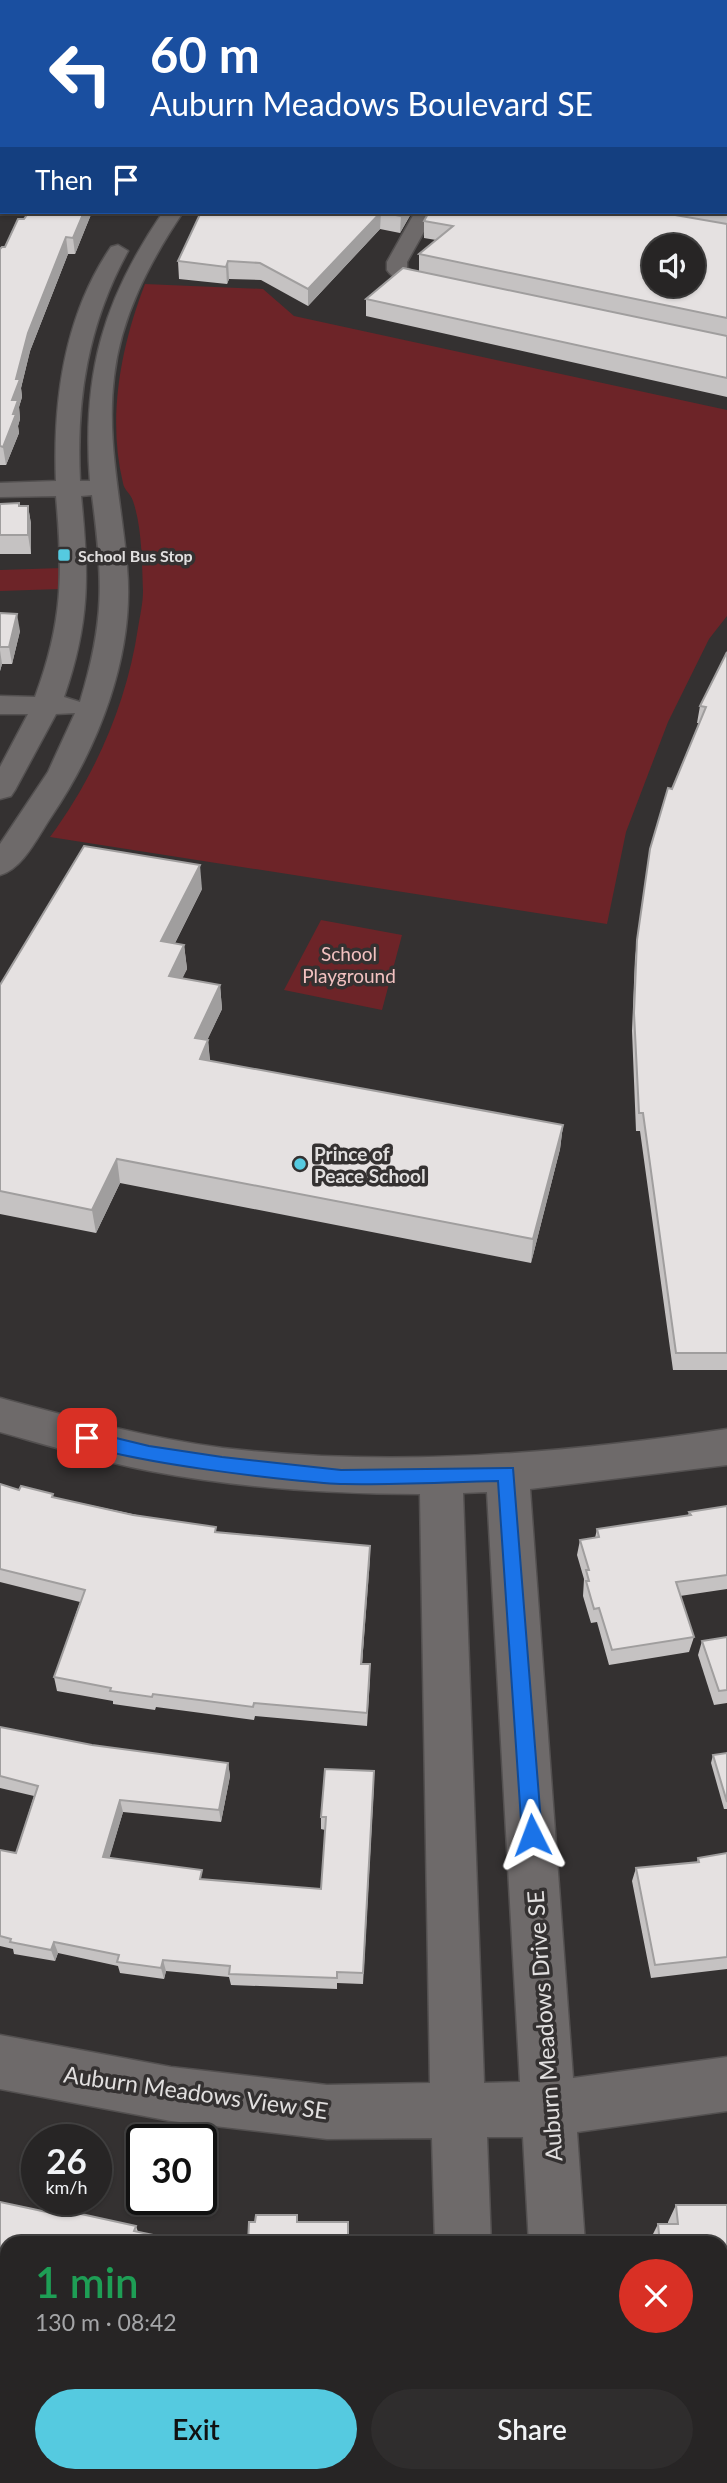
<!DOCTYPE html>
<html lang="en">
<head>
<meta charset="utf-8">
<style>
  :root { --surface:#272525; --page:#2f2d2d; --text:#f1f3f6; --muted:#a4a5a7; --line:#434242; --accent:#55cae0 }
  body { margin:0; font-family:Lato,sans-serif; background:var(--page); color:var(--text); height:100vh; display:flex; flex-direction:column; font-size:26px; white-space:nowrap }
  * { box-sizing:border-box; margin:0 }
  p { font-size:23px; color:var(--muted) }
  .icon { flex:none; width:38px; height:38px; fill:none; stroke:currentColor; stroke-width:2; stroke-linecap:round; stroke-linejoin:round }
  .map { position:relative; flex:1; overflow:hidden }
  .drawer { position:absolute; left:0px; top:2236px; width:728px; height:247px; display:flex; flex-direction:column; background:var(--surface); border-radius:21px 21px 0 0; box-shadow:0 2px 5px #0004,0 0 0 2px var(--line) }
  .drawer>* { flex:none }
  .guide { position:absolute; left:0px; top:0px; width:728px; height:214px; box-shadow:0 2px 5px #0004,0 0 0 2px var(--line); background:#1a4fa0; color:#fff; overflow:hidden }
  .tools { position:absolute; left:642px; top:234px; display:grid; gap:14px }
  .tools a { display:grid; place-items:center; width:63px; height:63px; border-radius:50%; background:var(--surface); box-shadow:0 2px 5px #0004,0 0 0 2px var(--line); font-size:35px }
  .speed { position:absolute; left:21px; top:2124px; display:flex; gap:14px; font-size:35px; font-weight:700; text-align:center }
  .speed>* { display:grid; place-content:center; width:91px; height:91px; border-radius:50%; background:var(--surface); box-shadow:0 2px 5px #0004,0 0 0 2px var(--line); line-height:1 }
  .speed small { font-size:18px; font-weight:400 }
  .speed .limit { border:4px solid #111; border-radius:10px; background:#fff; color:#111 }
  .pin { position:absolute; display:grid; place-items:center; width:60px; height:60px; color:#fff; margin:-30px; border-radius:14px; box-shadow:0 4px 10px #0006 }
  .me { position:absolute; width:77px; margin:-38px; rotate:357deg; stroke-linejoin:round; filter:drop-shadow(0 0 5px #0008) }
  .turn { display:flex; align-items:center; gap:24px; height:147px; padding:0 35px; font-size:32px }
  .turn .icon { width:91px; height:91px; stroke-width:2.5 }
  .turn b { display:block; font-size:49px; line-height:60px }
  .then { display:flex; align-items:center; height:66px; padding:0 35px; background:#0003; gap:14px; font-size:26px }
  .round { display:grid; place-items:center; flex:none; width:74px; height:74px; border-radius:37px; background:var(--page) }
  .headline { display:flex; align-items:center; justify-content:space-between; height:119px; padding:0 35px }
  h1 { font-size:42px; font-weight:600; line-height:52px; color:#1e9e55 }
  .primary-button { display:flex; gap:14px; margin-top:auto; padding:14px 35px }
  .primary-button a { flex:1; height:80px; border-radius:42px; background:var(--accent); color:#111; font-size:28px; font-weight:600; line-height:80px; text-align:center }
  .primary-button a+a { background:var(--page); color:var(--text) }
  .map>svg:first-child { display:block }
</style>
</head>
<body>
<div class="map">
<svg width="727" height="2483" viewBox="0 0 727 2483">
  <rect width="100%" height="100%" fill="#343131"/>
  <g fill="#6d2428">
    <path d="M145,284L263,289L294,316L727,410V616L709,639L668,722L626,832L607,924L50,837C95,776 127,703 138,628C140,616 143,603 143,591C142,563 142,527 133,501C131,494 124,490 123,483C107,417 121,346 145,284Z"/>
    <path d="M62,568L61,589L0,591V570Z"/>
    <path d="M321,920L402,935L382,1010L284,990Z"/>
  </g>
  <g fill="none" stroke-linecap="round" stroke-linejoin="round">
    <defs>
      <g id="minor">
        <path d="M163,212H183C149,263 121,316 114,377C106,442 122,503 127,567C135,654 99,746 51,817C38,836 23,869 0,875V844L48,772L75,713L56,714L15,790L11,796L0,799V767L28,714H0V696L35,697C63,622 63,574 56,496L0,497V483L56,481C53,400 64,316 111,247L118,245L128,251C88,324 76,398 80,481H90C82,374 103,300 163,212ZM92,495C103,579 105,620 80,702L64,697C90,622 89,574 81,496Z"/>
        <path d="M415,212H435L407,262V268L418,275L454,284L458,288L454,292C436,297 398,286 387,270V262Z"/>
        <path d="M0,1398C74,1418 147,1438 223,1448C392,1468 559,1454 727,1429V1465L530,1489L573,2078L727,2057V2111L577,2132L585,2244H529L523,2137H487L491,2244H435L432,2138L327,2139L171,2121L0,2089V2035L171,2067L327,2085L430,2083L420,1494C329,1494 239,1488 150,1471C99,1461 50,1446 0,1432ZM487,1492L520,2082L484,2083L463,1493Z"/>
        <path d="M439,2476H501L502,2483H440Z"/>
        <path d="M539,2476H601L602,2483H540Z"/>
      </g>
    </defs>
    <use href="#minor" stroke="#535050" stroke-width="3"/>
    <use href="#minor" fill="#6e6a6a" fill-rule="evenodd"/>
  </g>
  <g fill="#c5c2c2">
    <path d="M47,0H727V397L366,316V299L419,271V254L436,240L424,238V221L429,212H726V2H49Z"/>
    <path d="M29,212H92L75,254H68L30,351L21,388L22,397L19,407L20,419L18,426L19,433L6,465H0V249L5,247Z"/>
    <path d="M201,212H412L400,233L380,229L308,306L261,280L229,279L227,284L179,279L178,261Z"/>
    <path d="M19,503L20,506H28L31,524V554H0V504Z"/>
    <path d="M0,613L20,631L12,664H2L0,671Z"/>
    <path d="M727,652V1370H673L640,1131H636L632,1031L635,958L650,849L672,789L699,723H697L700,706Z"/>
    <path d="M202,889L175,943L184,945L187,969L182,978L220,985L222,1009L207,1040H208L210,1061L563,1125L560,1149L531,1263L120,1183L96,1233L0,1214V985Z"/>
    <path d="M0,1484L19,1490L217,1532L370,1546L362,1664L370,1678L367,1726L255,1716L254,1720L156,1707L155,1710L113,1704V1701L57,1691L54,1677L80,1602L0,1582Z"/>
    <path d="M727,1506V1589L680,1596L694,1637L689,1652L609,1665L597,1622L591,1623L583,1596L584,1579L577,1555L580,1540L595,1538L597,1529L688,1516L689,1512Z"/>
    <path d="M727,1637V1703L714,1705L698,1655L702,1641Z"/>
    <path d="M0,1727L92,1745L228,1763L230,1776L221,1822L123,1812L109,1858L204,1880L321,1889L325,1830L321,1829V1817L374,1784L363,1984L337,1983V1989L231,1985L229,1977L166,1971L164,1979L120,1973L118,1966L58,1953L55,1961L14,1954L13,1949L0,1946V1850L16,1853L34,1796L0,1788Z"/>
    <path d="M727,1753V1809H724L711,1763L713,1755Z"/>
    <path d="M727,1853V1969L651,1978L632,1881L636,1868L697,1862L698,1858Z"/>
    <path d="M0,2202L47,2212L136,2226L138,2232L7,2244V2326L3,2325L1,2330H0Z"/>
    <path d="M676,2205H727V2483H677L676,2476H721V2244H650V2240L658,2224H668V2222Z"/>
  </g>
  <g fill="#a09e9e">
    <path d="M84,212H92L75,254L73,238Z"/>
    <path d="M381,212L380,229L308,306V289Z"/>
    <path d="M403,212H412L400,233L401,216Z"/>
    <path d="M66,237L68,254L30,351L21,388L22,397L19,407L20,419L18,426L19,433L6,465L3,447L16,379L28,333Z"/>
    <path d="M228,261L229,279L227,284L226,267Z"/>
    <path d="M28,506L31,524V554L28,535Z"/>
    <path d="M17,614L20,631L12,664L9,647Z"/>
    <path d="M0,650L2,664L0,671Z"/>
    <path d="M200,865L202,889L164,965L161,941Z"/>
    <path d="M184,945L187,969L172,1000L169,976Z"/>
    <path d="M220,985L222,1009L197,1062L195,1038Z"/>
    <path d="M208,1040L210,1064L200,1059Z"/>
    <path d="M563,1125L560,1149L531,1263L533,1239Z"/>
    <path d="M117,1159L120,1183L96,1233L92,1210Z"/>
    <path d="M370,1546V1560L361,1677V1664Z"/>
    <path d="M228,1763L230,1776L221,1822L219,1810Z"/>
    <path d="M120,1800L123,1812L106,1870L103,1857Z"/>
    <path d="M54,1942L58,1953L55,1961L51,1950Z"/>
    <path d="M163,1960L166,1971L164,1979L161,1968Z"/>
  </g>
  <g fill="#e5e1e1" stroke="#a09e9e" stroke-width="2" fill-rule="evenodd">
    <path d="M65,0H727V32L726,2H68Z"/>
    <path d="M726,37L727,41L726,109Z"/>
    <path d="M726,113L727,116V207H726Z"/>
    <path d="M29,212H84L73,238L66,237L28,333L16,379H20L12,400H18L13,414H16L3,447L0,446V249L2,247H5L18,219H24Z"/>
    <path d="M201,212H403L401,216L381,212L308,289L260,263L228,261L226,267L178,261Z"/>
    <path d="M429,212H658L727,224V318L419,254L453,226L424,221ZM654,247H693V285H654Z"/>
    <path d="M403,268L727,336V378L366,299Z"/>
    <path d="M19,503V506H28V535H0V504Z"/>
    <path d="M0,613L17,614L9,647H0Z"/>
    <path d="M727,652V1353H676L643,1113H639L634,1013L637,940L650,849L668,788L672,789L706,707L700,706Z"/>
    <path d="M84,846L200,865L161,941L184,945L169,976L220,985L195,1038L208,1040L200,1059L563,1125L533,1239L117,1159L92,1210L0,1191V985Z"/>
    <path d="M0,1484L19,1490L21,1486L53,1494L52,1497L133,1515L216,1527L215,1532L370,1546L361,1664H370L367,1713L254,1703L253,1707L153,1694L152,1697L110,1691L111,1688L54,1677L85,1590L0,1569Z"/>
    <path d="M727,1506V1575L676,1582L694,1637L612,1650L599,1608L594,1609L586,1581H589L586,1570H589L580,1540L599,1537L597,1529L691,1515L689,1512Z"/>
    <path d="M727,1637V1690L719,1691L702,1641Z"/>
    <path d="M0,1727L92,1745L228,1763L219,1810L120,1800L103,1857L202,1870L200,1879L321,1889L326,1817H321L325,1769L374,1771L363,1973L337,1972V1978L229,1974L230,1966L163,1960L161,1968L117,1962L119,1955L54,1942L51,1950L10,1942L11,1939L0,1936V1850L16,1853L38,1786L0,1776Z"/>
    <path d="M727,1753V1802L713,1755Z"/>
    <path d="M727,1853V1957L655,1965L636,1868L699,1862L698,1858Z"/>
    <path d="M0,2202L47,2212L49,2207L136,2226L134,2231L163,2237L161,2244H7V2319L0,2318Z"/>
    <path d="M676,2205H727V2483H687L686,2476H721V2244H660L658,2224H678Z"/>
    <path d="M256,2215H297V2222H348V2244H248L249,2222H255Z"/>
    <rect x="245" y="2476" width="107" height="7"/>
  </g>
  <path fill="#1a73e8" stroke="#114b97" stroke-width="2" d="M87,1431L149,1446L222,1457L341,1470L513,1468L542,1835L539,1842L532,1845L525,1842L522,1835L498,1481C447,1482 395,1485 344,1484C310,1484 89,1459 78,1438Z"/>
  <g fill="#55cae0" stroke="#343131" stroke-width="2.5">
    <rect x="57" y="548" width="14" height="14" rx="3.5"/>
    <circle cx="300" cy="1164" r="7"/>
  </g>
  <g text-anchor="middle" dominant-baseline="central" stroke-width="7" stroke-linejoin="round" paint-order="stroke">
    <g font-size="16" font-weight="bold" fill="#e1dfdf" stroke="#343131" text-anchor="start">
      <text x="78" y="555">School Bus Stop</text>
    </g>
    <g font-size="19" fill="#f2c1c0" stroke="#343131">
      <text x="349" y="953">School<tspan x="349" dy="22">Playground</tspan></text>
    </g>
    <g font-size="19" font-weight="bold" fill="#e1dfdf" stroke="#343131" text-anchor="start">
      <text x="314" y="1153">Prince of<tspan x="314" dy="22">Peace School</tspan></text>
    </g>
    <g font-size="23" fill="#e1dfdf" stroke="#343131">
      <text transform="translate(544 2026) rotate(-94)">Auburn Meadows Drive SE</text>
      <text transform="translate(196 2092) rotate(8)">Auburn Meadows View SE</text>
    </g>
  </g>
</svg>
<div class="tools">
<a><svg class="icon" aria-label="sound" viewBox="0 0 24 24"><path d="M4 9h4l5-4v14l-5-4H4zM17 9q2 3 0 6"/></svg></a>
</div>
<div class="speed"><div>26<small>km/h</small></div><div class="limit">30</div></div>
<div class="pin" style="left:87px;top:1438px;background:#d93025"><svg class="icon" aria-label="arrive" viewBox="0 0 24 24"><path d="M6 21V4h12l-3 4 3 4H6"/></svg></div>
<svg class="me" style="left:532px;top:1835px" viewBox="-20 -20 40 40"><path d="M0-17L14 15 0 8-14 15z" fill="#1a73e8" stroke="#fff" stroke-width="4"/></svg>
<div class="guide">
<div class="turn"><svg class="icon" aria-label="left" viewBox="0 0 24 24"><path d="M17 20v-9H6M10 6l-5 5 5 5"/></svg><div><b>60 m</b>Auburn Meadows Boulevard SE</div></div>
<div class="then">Then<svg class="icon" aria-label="arrive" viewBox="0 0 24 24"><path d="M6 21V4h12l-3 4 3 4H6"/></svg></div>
</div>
<section class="drawer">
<div class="headline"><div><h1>1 min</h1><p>130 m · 08:42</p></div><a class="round" style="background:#d93025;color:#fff"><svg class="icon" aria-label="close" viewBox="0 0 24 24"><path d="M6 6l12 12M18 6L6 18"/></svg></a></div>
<div class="primary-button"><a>Exit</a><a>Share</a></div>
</section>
</div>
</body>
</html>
